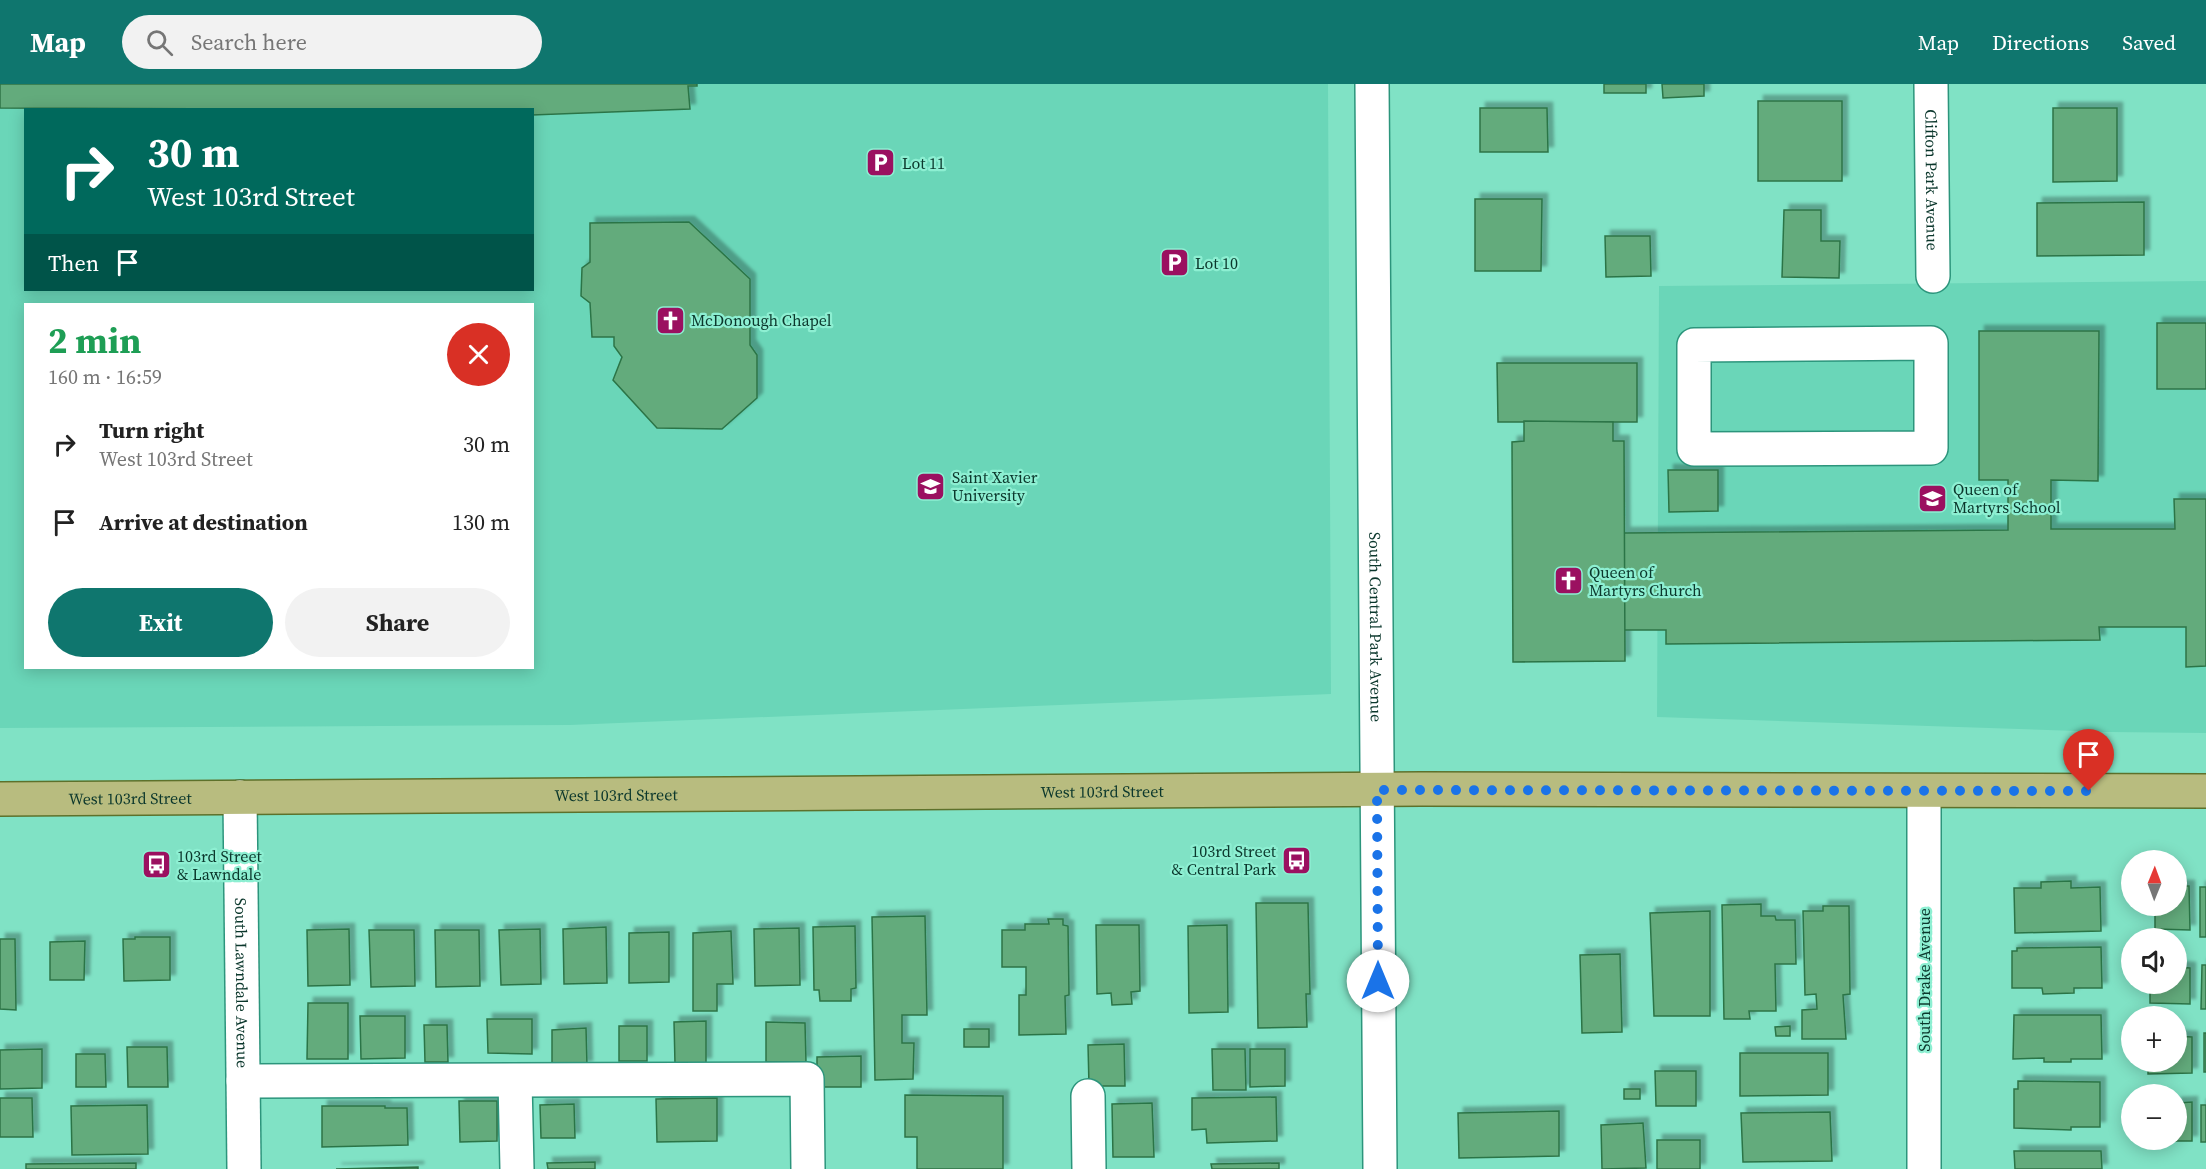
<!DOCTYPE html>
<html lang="en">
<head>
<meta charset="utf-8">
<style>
  :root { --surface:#fff; --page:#f2f2f2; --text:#222; --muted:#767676; --accent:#0f766e }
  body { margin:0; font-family:"Source Serif 4",serif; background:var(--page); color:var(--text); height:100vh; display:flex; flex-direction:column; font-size:22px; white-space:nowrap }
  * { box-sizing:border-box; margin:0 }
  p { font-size:20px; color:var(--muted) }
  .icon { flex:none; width:33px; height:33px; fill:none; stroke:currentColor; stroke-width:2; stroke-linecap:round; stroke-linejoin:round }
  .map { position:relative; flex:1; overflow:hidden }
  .side { position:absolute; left:24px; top:219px; width:510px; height:366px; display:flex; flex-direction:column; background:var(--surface); border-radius:0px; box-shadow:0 3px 15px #0003 }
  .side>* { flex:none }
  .guide { position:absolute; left:24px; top:24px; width:510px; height:183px; border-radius:0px; box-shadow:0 3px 15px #0003; background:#00695c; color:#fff; overflow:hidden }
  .needle { width:39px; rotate:1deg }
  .tools { position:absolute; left:2121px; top:766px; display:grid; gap:12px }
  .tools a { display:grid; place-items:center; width:66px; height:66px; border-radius:50%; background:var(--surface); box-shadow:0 3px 15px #0003; font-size:30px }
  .pin { position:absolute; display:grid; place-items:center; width:51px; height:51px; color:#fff; margin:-62px -26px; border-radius:50% 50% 50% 0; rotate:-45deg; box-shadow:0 0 6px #0007 }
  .pin .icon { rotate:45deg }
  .me { position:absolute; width:66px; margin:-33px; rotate:0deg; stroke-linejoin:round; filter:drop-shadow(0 0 4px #0008) }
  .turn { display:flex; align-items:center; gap:21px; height:126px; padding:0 24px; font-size:27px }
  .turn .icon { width:78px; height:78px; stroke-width:2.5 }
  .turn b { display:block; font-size:42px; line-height:51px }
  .then { display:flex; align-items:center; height:57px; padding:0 24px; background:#0003; gap:12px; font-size:22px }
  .round { display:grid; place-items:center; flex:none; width:63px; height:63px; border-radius:32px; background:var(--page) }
  .overview { display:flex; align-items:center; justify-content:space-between; height:102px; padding:0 24px }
  h1 { font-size:36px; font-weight:700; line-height:45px; color:#1e9e55 }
  .button { display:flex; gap:12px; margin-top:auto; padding:12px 24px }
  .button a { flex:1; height:69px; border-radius:36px; background:var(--accent); color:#fff; font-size:24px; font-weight:700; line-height:69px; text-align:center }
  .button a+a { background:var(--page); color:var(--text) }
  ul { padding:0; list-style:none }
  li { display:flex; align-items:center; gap:18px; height:78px; padding:0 24px }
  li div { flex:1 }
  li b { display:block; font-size:22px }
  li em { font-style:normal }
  header { display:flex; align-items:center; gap:36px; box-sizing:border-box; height:84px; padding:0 30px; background:var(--accent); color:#fff }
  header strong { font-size:28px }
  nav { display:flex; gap:33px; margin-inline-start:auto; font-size:21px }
  .search { width:420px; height:54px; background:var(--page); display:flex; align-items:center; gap:15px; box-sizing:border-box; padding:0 21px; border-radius:33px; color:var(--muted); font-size:22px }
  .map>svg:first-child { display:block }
</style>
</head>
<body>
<header>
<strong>Map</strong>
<div class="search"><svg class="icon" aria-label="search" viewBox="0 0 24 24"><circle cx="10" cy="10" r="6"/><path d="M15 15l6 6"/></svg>Search here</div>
<nav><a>Map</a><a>Directions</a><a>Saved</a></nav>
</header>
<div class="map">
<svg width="2206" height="1085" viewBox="0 0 2206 1085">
  <defs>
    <filter id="shadow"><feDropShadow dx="5.5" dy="-5.5" stdDeviation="1.5" flood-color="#0004"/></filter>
  </defs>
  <rect width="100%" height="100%" fill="#80e2c5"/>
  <g fill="#6ad6b8" fill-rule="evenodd">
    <path d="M0,0H1328L1331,610L570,641L0,644ZM26,26H532V206H26ZM26,220H532V584H26Z"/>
    <path d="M2206,197V649L2109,648L1657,633L1659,202Z"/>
  </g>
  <g fill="#64ab7b" stroke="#2c7447" stroke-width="1.5" filter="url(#shadow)">
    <path d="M0,0H697V2H688L690,25L532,31V26L0,24Z"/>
    <rect x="1604" y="0" width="42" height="9"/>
    <path d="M1662,0H1704V12L1663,14Z"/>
    <rect x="1758" y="17" width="84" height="80"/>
    <path d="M1480,24H1547L1548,68H1480Z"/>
    <path d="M2053,24H2117V97L2053,98Z"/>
    <path d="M1475,115H1542L1541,187H1475Z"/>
    <path d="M2144,118V171L2037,172V119Z"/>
    <path d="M1784,126H1821V157H1840L1839,194L1782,193Z"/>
    <path d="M689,138L750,195V261L757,271V314L722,345L657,344L613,296L622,273L614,262V253H592L590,219L581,212L582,184L590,178V139Z"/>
    <path d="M1605,152H1650L1651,192L1606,193Z"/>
    <rect x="2157" y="239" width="49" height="66"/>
    <path d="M1979,247H2099L2098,397L2051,396V445H2175L2174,415H2206V582L2186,583V543H2099L2100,556L1666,560V546H1624V449L2008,446V396H1979Z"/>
    <path d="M1497,279H1637V338H1498Z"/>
    <path d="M1524,337L1613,338V357H1624L1625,577L1513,578L1512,358L1524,357Z"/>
    <path d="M1668,386H1718V427L1669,428Z"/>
    <path d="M2071,797V804L2100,803L2101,847L2015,849L2014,804H2041V798Z"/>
    <path d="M2176,802H2189L2190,846L2155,845V822H2176Z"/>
    <rect x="2200" y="803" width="6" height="50"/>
    <path d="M1256,819H1308L1310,910H1306L1307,943L1258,944Z"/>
    <path d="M1761,820V832H1775L1776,836H1795L1796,880H1775L1776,927H1749L1750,935H1724L1722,821Z"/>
    <path d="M1823,822H1849L1850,910L1843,911L1846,955H1802V926L1817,925L1816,910L1805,911L1803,827H1823Z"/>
    <path d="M1710,827V932H1654L1650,829Z"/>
    <path d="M925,832L927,931H902V959H914L913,995L875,996L872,833Z"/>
    <path d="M1048,835H1063V841L1068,842L1069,911L1065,912L1066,950L1019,951V911H1026V883H1002V846H1025V840H1049Z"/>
    <path d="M1096,841H1139L1140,907L1131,908L1132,920L1112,921L1111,909L1097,910Z"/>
    <path d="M1227,841L1228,928L1189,929L1188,842Z"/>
    <path d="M855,842L856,904L851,905V917H820L819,906H814L813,843Z"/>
    <path d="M606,843L607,899L564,900L563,845Z"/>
    <path d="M799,844L800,901L755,902L754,845Z"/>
    <path d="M349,845L350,901L308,902L307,846Z"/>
    <path d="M540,845L541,900L501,901L499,846Z"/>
    <path d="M369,846H414L415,902L371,903Z"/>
    <path d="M435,846H479L480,902L436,903Z"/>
    <path d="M731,847L733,900H717V927H693V849Z"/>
    <path d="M669,848V898L629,899V849Z"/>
    <path d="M135,853H170V896L124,897L123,855H135Z"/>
    <path d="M0,855H15L16,926L0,925Z"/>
    <path d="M85,857L84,896H50V858Z"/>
    <path d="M2101,863L2102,904H2074V909L2043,910L2042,904H2012V867H2017V864Z"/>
    <path d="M1620,870L1622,948L1582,949L1580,871Z"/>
    <path d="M2202,881H2206V925H2201Z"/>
    <path d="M2176,883L2190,884V920L2150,919V900H2176Z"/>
    <path d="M308,919H348V975H307Z"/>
    <path d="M2014,931H2101L2102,975H2071V978H2044V974L2013,975Z"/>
    <path d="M360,932H405V974L361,975Z"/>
    <path d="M487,935H532V970L488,969Z"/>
    <path d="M706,937V979L675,980L674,938Z"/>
    <path d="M766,938L805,939L806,978H766Z"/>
    <path d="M424,941H447L448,978H425Z"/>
    <rect x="619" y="942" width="28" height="35"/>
    <path d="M1790,942V952H1776L1775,943Z"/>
    <path d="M586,944L587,982H552V946Z"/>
    <rect x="964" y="945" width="25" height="18"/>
    <rect x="2204" y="949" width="2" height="39"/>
    <path d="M2176,952L2192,953V989L2148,990V978H2176Z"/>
    <path d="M1124,960L1125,1002H1089L1088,961Z"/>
    <path d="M127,963H167L168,1003H128Z"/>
    <path d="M42,965V1004L0,1005V966Z"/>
    <path d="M1212,965H1245L1246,1006H1213Z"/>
    <path d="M1250,965H1285V1002L1250,1003Z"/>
    <path d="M1740,969H1828V1011L1740,1012Z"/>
    <path d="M76,970H105L106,1003H76Z"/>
    <path d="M861,972V1003H817V973Z"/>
    <path d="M1655,987H1696V1022H1656Z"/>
    <path d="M2018,997L2100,998V1043H2071V1046L2014,1044V1005H2018Z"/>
    <rect x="1624" y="1005" width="16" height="10"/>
    <path d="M905,1011L1003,1012V1085H917V1053H905Z"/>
    <path d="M1276,1013L1277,1057L1207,1059L1206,1045L1192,1046V1014Z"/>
    <path d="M0,1014H32L33,1053H0Z"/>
    <path d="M717,1014V1057L657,1058L656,1015Z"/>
    <path d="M459,1017H497V1057L460,1058Z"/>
    <path d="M2192,1018V1057H2149L2176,1056V1019Z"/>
    <path d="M1152,1019L1154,1073H1113L1112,1020Z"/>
    <path d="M574,1020L575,1054H541L540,1021Z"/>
    <path d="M147,1021L148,1070L72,1071L71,1022Z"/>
    <rect x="2201" y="1021" width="5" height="37"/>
    <path d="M322,1022H385V1024H407L408,1061L322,1063Z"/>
    <path d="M1559,1027V1072L1459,1074L1458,1029Z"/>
    <path d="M1830,1028L1832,1077L1743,1078L1741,1029Z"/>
    <path d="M1643,1039L1646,1084L1602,1085L1601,1041Z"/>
    <rect x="1657" y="1056" width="43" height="29"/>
    <path d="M2014,1067H2101L2102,1085H2015Z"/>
    <path d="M595,1078V1085H548L547,1079Z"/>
    <path d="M136,1079V1085H26V1080Z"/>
    <path d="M1279,1079V1085H1212L1211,1080Z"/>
    <path d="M418,1083V1085H336Z"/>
  </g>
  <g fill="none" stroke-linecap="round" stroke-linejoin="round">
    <defs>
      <g id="minor">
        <path id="s1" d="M1372,0L1380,1085"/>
        <path id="s2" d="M1931,0L1933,192"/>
        <path d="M1931,259V364L1694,365V261Z"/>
        <path id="s3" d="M240,713L244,1085"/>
        <path d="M243,997L807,995L808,1085"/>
        <path d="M515,997L517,1085"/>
        <path d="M1088,1012L1089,1085"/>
        <path d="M1924,1085V707"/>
      </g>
      <g id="major">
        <path id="s4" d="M0,715L1422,705L2206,707"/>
      </g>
    </defs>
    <use href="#minor" stroke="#2c957c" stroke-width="36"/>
    <use href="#major" stroke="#5d712b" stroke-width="36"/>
    <use href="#minor" stroke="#fff" stroke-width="33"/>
    <use href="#major" stroke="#b8bc7f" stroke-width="33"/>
  </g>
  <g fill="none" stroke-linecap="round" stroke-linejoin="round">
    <path stroke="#1a73e8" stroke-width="10" stroke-dasharray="0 18" d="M1378,897L1377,706L2089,707"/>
  </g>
  <defs>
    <symbol id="parking-square" viewBox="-11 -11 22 22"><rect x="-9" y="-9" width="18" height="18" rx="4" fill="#9b1060" stroke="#8defd2"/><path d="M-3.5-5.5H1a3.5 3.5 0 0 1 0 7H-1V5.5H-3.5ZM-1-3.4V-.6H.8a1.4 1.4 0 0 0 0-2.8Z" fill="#fff"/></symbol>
    <symbol id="church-square" viewBox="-11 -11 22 22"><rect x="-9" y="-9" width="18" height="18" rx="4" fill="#9b1060" stroke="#8defd2"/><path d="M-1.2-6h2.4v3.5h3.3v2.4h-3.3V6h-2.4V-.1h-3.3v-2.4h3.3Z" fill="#fff"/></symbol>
    <symbol id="university-square" viewBox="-11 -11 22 22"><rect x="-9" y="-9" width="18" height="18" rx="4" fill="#9b1060" stroke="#8defd2"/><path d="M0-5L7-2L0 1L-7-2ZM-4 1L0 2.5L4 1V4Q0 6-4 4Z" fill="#fff"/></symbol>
    <symbol id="school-square" viewBox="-11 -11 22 22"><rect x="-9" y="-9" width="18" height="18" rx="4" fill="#9b1060" stroke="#8defd2"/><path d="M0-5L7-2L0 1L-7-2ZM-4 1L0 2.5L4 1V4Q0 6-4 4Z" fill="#fff"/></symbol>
    <symbol id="bus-square" viewBox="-11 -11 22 22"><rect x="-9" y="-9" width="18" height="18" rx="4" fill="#9b1060" stroke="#8defd2"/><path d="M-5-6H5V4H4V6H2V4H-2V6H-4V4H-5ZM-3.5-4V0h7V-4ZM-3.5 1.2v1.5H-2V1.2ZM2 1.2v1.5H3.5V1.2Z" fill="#fff"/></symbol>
  </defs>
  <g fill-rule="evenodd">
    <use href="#parking-square" x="864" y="62" width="33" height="33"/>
    <use href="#parking-square" x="1158" y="162" width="33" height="33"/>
    <use href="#church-square" x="654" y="220" width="33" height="33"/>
    <use href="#university-square" x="914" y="386" width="33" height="33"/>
    <use href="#school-square" x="1916" y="398" width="33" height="33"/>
    <use href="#church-square" x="1552" y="480" width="33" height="33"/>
    <use href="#bus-square" x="1280" y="760" width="33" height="33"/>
    <use href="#bus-square" x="140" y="764" width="33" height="33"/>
  </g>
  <g text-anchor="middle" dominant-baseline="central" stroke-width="4.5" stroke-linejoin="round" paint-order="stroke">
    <g font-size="16" fill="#0b372c" stroke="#8defd2" text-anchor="start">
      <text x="902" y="79">Lot 11</text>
      <text x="1195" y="179">Lot 10</text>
      <text x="691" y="236">McDonough Chapel</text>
      <text x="952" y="393">Saint Xavier<tspan x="952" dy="18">University</tspan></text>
      <text x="1953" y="405">Queen of<tspan x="1953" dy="18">Martyrs School</tspan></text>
      <text x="1589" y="488">Queen of<tspan x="1589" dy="18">Martyrs Church</tspan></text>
      <text x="1276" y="767" text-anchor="end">103rd Street<tspan x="1276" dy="18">&amp; Central Park</tspan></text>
      <text x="177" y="772">103rd Street<tspan x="177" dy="18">&amp; Lawndale</tspan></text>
    </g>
    <g font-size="16" fill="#0b372c" stroke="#8defd2">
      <text stroke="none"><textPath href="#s2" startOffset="96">Clifton Park Avenue</textPath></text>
      <text stroke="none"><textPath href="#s1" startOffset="543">South Central Park Avenue</textPath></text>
      <text stroke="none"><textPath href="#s4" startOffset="1102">West 103rd Street</textPath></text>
      <text stroke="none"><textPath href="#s4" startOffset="616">West 103rd Street</textPath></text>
      <text stroke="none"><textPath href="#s4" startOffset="130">West 103rd Street</textPath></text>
      <text transform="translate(1924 896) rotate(-90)">South Drake Avenue</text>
      <text stroke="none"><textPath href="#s3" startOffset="186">South Lawndale Avenue</textPath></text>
    </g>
  </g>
</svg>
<div class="tools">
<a><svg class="needle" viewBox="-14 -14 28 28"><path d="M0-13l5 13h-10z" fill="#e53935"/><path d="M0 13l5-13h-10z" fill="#767676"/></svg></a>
<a><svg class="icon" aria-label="sound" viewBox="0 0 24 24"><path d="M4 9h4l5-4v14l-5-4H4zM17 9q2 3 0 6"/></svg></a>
<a>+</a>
<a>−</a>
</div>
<div class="pin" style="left:2089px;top:707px;background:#d93025"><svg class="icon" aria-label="arrive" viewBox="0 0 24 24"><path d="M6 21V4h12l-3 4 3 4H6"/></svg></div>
<svg class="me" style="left:1378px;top:897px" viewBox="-20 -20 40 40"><circle r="19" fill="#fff"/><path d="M0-13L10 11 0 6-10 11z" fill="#1a73e8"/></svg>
<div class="guide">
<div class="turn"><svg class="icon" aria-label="right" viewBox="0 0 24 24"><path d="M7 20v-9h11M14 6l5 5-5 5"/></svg><div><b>30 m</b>West 103rd Street</div></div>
<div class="then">Then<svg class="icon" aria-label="arrive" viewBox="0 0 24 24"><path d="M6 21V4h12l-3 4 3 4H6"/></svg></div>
</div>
<section class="side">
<div class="overview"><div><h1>2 min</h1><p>160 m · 16:59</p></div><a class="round" style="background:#d93025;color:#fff"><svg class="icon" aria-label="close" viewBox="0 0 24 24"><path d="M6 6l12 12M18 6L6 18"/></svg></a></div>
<ul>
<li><svg class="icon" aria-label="right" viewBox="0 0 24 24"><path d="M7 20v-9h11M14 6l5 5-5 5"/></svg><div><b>Turn right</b><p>West 103rd Street</p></div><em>30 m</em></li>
<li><svg class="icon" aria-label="arrive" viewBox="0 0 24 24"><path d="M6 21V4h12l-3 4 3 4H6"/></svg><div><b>Arrive at destination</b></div><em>130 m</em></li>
</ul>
<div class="button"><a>Exit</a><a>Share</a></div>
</section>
</div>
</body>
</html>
